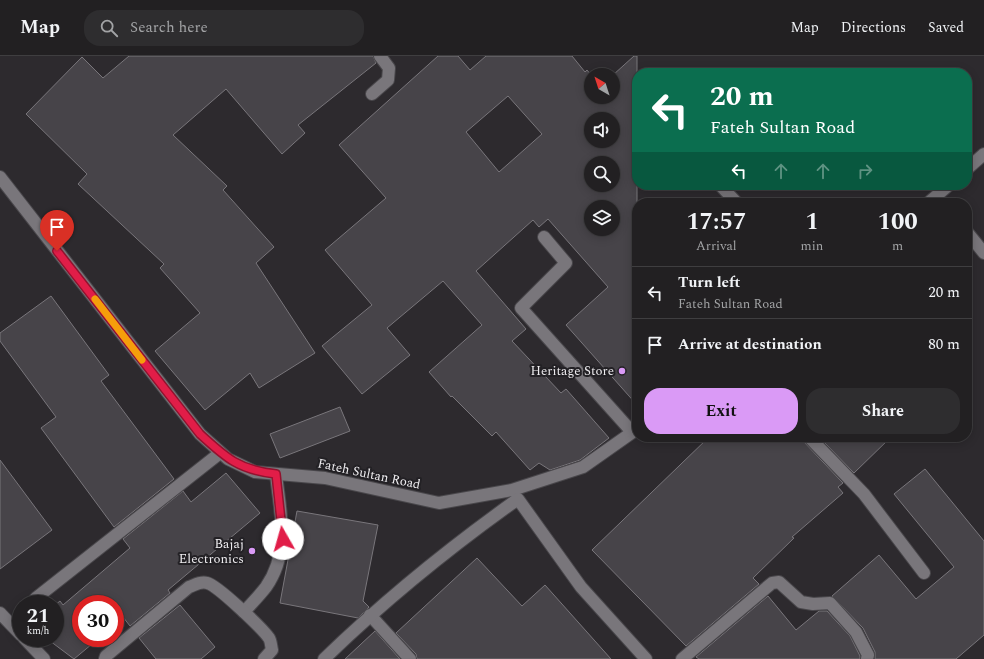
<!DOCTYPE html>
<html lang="en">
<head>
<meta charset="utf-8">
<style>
  :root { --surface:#222022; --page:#2e2d2f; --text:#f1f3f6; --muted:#a2a3a5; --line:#3f3e40; --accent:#da9af6 }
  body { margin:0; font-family:Spectral,serif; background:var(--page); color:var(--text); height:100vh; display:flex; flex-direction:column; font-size:15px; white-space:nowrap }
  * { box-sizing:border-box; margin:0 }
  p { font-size:13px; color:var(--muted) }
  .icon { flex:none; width:22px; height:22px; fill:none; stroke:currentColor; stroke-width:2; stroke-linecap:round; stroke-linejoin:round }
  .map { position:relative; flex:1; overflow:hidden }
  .sheet { position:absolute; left:632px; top:142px; width:340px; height:244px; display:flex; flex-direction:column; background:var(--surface); border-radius:16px; box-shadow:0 2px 10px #0003,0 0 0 1px var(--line) }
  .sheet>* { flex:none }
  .hud { position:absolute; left:632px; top:12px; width:340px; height:122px; border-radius:16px; box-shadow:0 2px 10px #0003,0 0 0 1px var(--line); background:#0b6e4f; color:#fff; overflow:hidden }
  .needle { width:26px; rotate:321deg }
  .fabs { position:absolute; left:584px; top:12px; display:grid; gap:8px }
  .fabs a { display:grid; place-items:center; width:36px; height:36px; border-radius:50%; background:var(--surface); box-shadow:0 2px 10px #0003,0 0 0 1px var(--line); font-size:20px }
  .speed { position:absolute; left:12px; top:539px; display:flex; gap:8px; font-size:20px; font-weight:700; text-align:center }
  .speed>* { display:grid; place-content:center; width:52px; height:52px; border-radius:50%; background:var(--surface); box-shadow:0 2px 10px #0003,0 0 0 1px var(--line); line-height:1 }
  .speed small { font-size:10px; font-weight:400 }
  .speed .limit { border:6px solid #d22; background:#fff; color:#111 }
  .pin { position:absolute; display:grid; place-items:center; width:34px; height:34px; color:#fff; margin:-41px -17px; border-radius:50% 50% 50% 0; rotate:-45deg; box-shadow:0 0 4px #0007 }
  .pin .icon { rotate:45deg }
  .me { position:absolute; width:44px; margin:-22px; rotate:353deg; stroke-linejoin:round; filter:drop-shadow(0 0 3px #0008) }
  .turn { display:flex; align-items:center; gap:14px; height:84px; padding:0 12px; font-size:18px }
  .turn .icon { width:52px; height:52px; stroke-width:2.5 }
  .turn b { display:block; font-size:28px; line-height:34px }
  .lanes { display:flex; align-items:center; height:38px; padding:0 12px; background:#0003; justify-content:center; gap:20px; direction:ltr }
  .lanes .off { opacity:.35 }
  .eta { display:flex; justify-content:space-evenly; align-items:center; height:68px; text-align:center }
  .eta b { font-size:24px; font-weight:700; line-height:28px }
  .cta { display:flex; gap:8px; margin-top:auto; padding:8px 12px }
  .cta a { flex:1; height:46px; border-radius:16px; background:var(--accent); color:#111; font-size:16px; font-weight:700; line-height:46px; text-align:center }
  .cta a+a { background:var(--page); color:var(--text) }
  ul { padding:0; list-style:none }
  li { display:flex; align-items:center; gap:12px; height:52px; padding:0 12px; border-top:1px solid var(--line) }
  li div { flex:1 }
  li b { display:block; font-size:15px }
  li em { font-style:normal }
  header { display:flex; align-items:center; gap:24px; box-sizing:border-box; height:56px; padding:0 20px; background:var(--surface); border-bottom:1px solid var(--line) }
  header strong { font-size:19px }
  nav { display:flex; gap:22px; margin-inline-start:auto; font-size:14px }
  .search { width:280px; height:36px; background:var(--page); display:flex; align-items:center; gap:10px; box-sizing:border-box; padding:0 14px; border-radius:16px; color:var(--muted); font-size:15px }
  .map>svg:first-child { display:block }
</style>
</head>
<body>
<header>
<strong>Map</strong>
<div class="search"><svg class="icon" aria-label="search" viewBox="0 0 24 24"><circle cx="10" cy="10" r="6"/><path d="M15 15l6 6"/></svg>Search here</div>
<nav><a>Map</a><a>Directions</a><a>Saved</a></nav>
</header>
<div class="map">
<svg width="984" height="603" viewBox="0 0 984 603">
  <rect width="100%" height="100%" fill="#2d2a2e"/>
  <g fill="#474449" stroke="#79767b" fill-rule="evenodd">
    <path d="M129,0H373L376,7L298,69L305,77L282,98L226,33L173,79L227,130L223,134L274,191L256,207L315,297L259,332L250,317L205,354L155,295L200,257L160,212L164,208L78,128L87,118L26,58L82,1L103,22Z"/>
    <path d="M438,0H458L470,14L486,0H572L585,16L587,14L591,19V41H613V19L634,0H637V349L566,269L608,231L548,163L539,171L533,164L476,215L526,273L512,285L561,337L566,333L609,382L580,404L550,414L539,407L530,414L496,376L492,380L452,340L451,341L429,316L482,269L443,225L387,272L410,299L362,338L322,290L372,249L325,194L386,142L339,89ZM508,40L542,78L499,116L466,76ZM591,63H613V85H591ZM591,107H613V129H591ZM591,151H613V173H591Z"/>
    <path d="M51,240L109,319L101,325L174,423L114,471L41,372L56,361L0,285V277Z"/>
    <path d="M340,351L350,375L280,402L270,378Z"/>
    <path d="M709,381H802L804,386L843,427L838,431L843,437L792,481L794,482L753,522L759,528L686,590L592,494Z"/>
    <path d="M819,381H891L854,417Z"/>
    <path d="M0,404L52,474L0,513Z"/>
    <path d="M925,413L984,485V579L956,603H875V596L863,572L832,540L879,499L916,543L954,511L894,438Z"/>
    <path d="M226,417L260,457L168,534L170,537L130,570L123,561L115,568V548H81V582H99L92,588L74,603L46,582H55V549L60,545L63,549L130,492L123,483L183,435L191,446Z"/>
    <path d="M297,455L378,469L363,545L369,551L358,562L280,547Z"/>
    <path d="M477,502L522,550L545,529L611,603H417L416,598L396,577Z"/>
    <path d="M768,540L796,574L819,555H827L850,580L860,600V603H699L696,601Z"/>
    <path d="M180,549L215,591L201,603H156L139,582Z"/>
    <path d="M375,575L400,603H345Z"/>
  </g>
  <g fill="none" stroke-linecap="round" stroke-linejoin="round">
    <defs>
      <g id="minor">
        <path d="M372,38L388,24L389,12L380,0"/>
        <path d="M967,113L984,98"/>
        <path d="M0,121L200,378L228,403L255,416L325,422L439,447L512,434L583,411L637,373"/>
        <path d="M720,129L737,147"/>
        <path d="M928,147L949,129"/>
        <path d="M967,176L984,197"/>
        <path d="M544,181L566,207L521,252L632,376"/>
        <path d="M809,381L864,438L924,517"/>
        <path d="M36,542L220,397"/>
        <path d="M244,556C251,548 259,540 266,531C291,495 280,457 276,418"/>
        <path d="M0,557L21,579"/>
        <path d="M370,559L410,603"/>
        <path d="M24,582L44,603"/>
        <path d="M105,603L106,600L189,531C195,529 200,525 207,527C217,529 262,572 269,582C271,585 271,590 272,594L264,603"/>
        <path d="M324,603C384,545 449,492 518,443L581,531L646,603"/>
        <path d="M682,603L772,527L779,526L801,546L813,548L830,547L856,576L868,599L867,603"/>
      </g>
    </defs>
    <use href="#minor" stroke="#49474b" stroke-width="14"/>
    <use href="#minor" stroke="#79767b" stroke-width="12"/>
  </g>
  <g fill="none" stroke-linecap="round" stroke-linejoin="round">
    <defs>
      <path id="route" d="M57,195L200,378C226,402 239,414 276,418L283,483"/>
    </defs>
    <use href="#route" stroke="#92132f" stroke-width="10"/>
    <use href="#route" stroke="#e11d48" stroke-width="7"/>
    <path stroke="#f59e0b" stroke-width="7" d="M95,243L142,304"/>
  </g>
  <g fill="#da9af6" stroke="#232125" stroke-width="1.5">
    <circle cx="622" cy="315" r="4"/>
    <circle cx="252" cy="495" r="4"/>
  </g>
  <g text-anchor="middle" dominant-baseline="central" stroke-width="4" stroke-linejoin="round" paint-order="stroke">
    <g font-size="13" fill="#efedf0" stroke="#232125" text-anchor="end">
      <text x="614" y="315">Heritage Store</text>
      <text x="244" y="488">Bajaj<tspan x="244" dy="15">Electronics</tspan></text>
    </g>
    <g font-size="13" fill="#efedf0" stroke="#232125">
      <text transform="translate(369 418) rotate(12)">Fateh Sultan Road</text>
    </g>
  </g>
</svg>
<div class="fabs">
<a><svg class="needle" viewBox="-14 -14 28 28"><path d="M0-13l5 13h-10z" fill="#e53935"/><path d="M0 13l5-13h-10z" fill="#a2a3a5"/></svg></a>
<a><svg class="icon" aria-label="sound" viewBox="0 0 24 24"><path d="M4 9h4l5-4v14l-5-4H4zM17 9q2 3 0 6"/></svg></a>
<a><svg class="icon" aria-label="search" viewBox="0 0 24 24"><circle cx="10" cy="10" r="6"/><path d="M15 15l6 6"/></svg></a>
<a><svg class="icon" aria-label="layers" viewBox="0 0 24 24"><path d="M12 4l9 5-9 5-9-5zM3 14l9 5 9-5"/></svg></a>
</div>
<div class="speed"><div>21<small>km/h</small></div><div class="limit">30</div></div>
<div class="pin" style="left:57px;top:195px;background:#d93025"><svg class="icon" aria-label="arrive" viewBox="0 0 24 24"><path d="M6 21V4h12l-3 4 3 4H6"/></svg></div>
<svg class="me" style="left:283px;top:483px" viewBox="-20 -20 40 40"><circle r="19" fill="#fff"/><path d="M0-13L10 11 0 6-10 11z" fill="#e11d48"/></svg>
<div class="hud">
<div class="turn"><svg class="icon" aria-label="left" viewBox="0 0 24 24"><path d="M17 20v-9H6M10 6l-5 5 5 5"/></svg><div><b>20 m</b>Fateh Sultan Road</div></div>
<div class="lanes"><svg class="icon" aria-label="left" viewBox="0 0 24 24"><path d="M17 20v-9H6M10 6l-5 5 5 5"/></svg><svg class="icon off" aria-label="ahead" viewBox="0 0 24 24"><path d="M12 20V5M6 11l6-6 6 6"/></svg><svg class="icon off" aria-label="ahead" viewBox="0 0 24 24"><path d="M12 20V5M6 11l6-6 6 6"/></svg><svg class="icon off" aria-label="right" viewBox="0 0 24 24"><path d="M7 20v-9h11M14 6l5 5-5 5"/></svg></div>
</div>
<section class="sheet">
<div class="eta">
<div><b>17:57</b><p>Arrival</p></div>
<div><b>1</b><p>min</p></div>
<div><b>100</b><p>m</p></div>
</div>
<ul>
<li><svg class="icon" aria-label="left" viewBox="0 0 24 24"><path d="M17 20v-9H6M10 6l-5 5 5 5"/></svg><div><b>Turn left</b><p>Fateh Sultan Road</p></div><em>20 m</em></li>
<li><svg class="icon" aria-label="arrive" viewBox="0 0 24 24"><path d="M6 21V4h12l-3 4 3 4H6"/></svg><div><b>Arrive at destination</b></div><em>80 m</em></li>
</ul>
<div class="cta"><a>Exit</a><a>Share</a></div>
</section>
</div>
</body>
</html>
